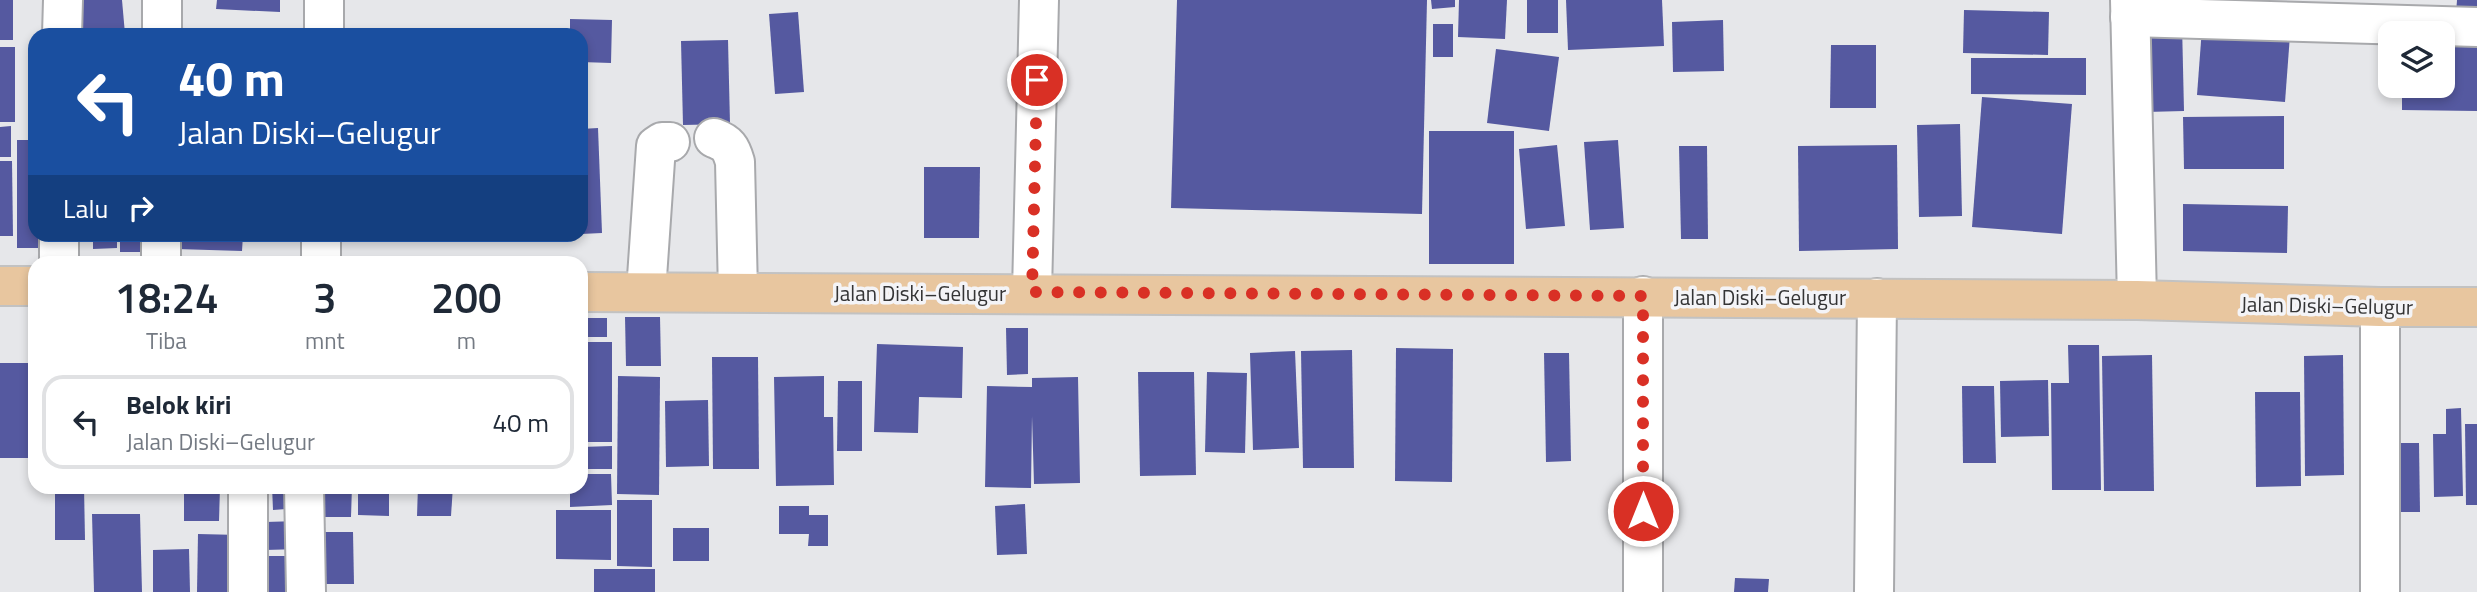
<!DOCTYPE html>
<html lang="id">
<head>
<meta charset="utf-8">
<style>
  :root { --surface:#fff; --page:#f6f6f7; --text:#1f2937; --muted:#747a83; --line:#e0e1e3 }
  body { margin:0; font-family:"Titillium Web",sans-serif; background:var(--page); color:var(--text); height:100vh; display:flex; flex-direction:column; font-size:26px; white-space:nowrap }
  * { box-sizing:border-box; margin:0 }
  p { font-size:23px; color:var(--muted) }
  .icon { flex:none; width:38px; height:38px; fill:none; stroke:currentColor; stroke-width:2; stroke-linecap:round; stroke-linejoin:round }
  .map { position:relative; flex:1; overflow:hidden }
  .sheet { position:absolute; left:28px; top:256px; width:560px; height:238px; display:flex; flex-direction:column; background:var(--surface); border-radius:21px; box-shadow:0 4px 10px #0003 }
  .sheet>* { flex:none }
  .top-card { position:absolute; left:28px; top:28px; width:560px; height:214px; border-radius:21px; box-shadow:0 4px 10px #0003; background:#1a4fa0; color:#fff; overflow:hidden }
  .controls { position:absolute; left:2378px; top:21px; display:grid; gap:14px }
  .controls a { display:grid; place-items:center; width:77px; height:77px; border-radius:14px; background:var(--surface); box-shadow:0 4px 10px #0003; font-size:35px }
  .pin { position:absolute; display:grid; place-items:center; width:60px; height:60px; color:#fff; margin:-30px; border:4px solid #fff; border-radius:50%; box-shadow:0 2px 7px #0007 }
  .me { position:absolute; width:77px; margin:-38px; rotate:0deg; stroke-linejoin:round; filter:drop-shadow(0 0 5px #0008) }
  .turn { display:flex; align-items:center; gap:24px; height:147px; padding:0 35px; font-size:32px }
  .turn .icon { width:91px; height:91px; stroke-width:2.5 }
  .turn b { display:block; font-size:49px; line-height:60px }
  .then { display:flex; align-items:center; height:66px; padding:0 35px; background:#0003; gap:14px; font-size:26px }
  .eta { display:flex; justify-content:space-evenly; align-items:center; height:119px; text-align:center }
  .eta b { font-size:42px; font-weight:600; line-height:49px }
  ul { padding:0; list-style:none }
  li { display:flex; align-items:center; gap:21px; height:94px; margin:0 14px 10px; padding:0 21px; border:4px solid var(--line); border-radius:21px }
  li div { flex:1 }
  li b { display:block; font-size:26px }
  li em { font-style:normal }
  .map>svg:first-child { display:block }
</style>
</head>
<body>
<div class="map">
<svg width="2477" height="592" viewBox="0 0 2477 592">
  <rect width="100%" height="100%" fill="#e6e7ea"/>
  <g fill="#5559a0">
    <rect x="0" y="0" width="13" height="40"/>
    <path d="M76,0H122L125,34L78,35Z"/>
    <path d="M217,0H280V12L216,9Z"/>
    <path d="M1177,0H1427L1422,214L1171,208Z"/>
    <path d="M1431,0H1455V7L1432,9Z"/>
    <path d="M1459,0H1507L1505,39L1458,37Z"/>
    <rect x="1527" y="0" width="31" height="33"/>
    <path d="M1566,0H1662L1664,46L1568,50Z"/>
    <path d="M2457,0H2477V15L2456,14Z"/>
    <path d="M1964,10L2049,12L2048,55L1963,53Z"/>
    <path d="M798,12L804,92L775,94L769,14Z"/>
    <path d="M570,19L612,20L611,63L581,62V35H570Z"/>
    <path d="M1723,20L1724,71L1673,72L1672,22Z"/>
    <rect x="1433" y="24" width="20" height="33"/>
    <path d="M2182,24L2184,111L2146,112L2145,25Z"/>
    <path d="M2202,28L2290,35L2285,102L2197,95Z"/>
    <path d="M728,40L730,124L683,125L681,41Z"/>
    <path d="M2443,44H2477V111L2402,110V86H2443Z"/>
    <path d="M1831,45H1876V108H1830Z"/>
    <rect x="0" y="47" width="15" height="75"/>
    <path d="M1496,49L1559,57L1549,131L1487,123Z"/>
    <path d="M1971,58H2086V95L1971,94Z"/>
    <path d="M1982,97L2072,104L2062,234L1972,227Z"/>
    <path d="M2284,116V169H2184L2183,117Z"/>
    <path d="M1960,124L1962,216L1919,217L1917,125Z"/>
    <path d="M11,126V157H0V127Z"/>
    <path d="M598,128L602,233L581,234V129Z"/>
    <rect x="1429" y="131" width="85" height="133"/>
    <path d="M17,140H35V234H58V248H17Z"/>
    <path d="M1618,140L1624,228L1590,230L1584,142Z"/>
    <path d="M1557,145L1565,226L1526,229L1519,149Z"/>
    <path d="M1897,145L1898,249L1799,251L1798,146Z"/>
    <path d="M1679,146H1707L1708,239H1681Z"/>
    <path d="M0,161H12L13,236H0Z"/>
    <path d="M924,167H980L979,238H924Z"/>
    <path d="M2183,204L2288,206L2287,253L2183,251Z"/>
    <path d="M93,234H117V248L93,249Z"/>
    <rect x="120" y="234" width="39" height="18"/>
    <path d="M178,234H243L242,251L177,249Z"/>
    <path d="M625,317H660L661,366H626Z"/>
    <rect x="581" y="318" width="26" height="19"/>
    <path d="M1006,328H1028V374L1007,375Z"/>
    <rect x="581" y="342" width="31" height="100"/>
    <path d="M877,344L963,347L962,398L919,397L918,433L874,432Z"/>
    <path d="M2068,345H2099L2101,490H2052L2051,383H2069Z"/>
    <path d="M1396,348L1453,349L1452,482L1395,481Z"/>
    <path d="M1352,350L1354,468H1303L1301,351Z"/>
    <path d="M1295,351L1299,448L1253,450L1250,353Z"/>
    <path d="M1544,353H1569L1571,461L1546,462Z"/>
    <path d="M2152,355L2154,491H2104L2102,356Z"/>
    <path d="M2343,355L2344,475L2305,476L2304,356Z"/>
    <path d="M712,357H758L759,469H713Z"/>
    <rect x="0" y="363" width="35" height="95"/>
    <path d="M1138,372H1194L1196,475L1140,476Z"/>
    <path d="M1207,372L1247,373L1245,453L1205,452Z"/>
    <path d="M618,376L660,377L659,495L617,494Z"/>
    <path d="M824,376V417H833L834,485L776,486L774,377Z"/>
    <path d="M1078,377L1080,483L1034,484L1032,416L1031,488L985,487L987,386L1032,387V378Z"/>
    <path d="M2048,380L2049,436L2001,437L2000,381Z"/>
    <path d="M838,381H862V451H837Z"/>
    <path d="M1962,386H1994L1996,463H1963Z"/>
    <path d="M2255,392H2300L2301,486L2256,487Z"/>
    <path d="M708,400L709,466L666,467L665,401Z"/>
    <path d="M2461,408L2463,496L2434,497L2433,434H2446V409Z"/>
    <path d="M2465,424H2477V505H2466Z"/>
    <path d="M2384,443H2419L2420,512H2384Z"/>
    <path d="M612,446V469H581V447Z"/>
    <path d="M581,474H611L612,505L570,507V486H581Z"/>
    <path d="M55,486H84L85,540H55Z"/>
    <path d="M184,486L220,487L219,521H184Z"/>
    <path d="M272,486H298L300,508L273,510Z"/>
    <path d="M309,486H352L351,517H309Z"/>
    <path d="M418,486H453L451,516H417Z"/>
    <path d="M358,488H389V516L358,515Z"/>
    <path d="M617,500H652V567L617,566Z"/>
    <path d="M1025,504L1027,554L997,555L995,506Z"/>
    <path d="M779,506H809V515H828V546H808L809,534H779Z"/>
    <path d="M556,510H611V560L556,559Z"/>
    <path d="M92,514H140L142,592H94Z"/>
    <path d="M299,521L300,549L265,550V522Z"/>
    <rect x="673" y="528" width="36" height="33"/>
    <path d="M314,532H353L354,584H314Z"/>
    <path d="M198,534L240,535L238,592H197Z"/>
    <path d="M189,549L190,592H153V550Z"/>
    <path d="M260,556H303L304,592H261Z"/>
    <rect x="594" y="569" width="61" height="23"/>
    <path d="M1735,578L1769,579L1768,592H1734Z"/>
  </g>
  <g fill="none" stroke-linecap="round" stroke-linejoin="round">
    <defs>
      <g id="minor">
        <path d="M2130,0L2137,300"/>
        <path d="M2130,17L2477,27"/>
        <path d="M62,35L63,0"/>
        <path d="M162,35V0"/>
        <path d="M324,35V0"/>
        <path d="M714,138C728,143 731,148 735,162L738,292"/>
        <path d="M59,262V234"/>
        <path d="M161,262V234"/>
        <path d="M321,262V234"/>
        <path d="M646,292L656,146L662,142H670"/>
        <path d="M1032,292L1039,0"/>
        <path d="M304,486L306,592"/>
        <path d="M248,592V486"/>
        <path d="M1643,592V296"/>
        <path d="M1874,592L1877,298"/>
        <path d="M2380,592V307"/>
      </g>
      <g id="major">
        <path d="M0,286H35"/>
        <path d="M581,292L2137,300L2380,307H2477"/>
      </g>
    </defs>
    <use href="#minor" stroke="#a8a9ac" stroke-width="42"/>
    <use href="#major" stroke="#c2c2c2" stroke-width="42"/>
    <use href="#minor" stroke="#fff" stroke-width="38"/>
    <use href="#major" stroke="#e8c69f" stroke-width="38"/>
  </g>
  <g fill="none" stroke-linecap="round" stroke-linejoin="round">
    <path stroke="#d93025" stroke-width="12" stroke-dasharray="0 21.6" d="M1037,80L1032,292L1643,296V511"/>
  </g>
  <g text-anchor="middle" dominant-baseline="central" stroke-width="7" stroke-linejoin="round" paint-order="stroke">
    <g font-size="21" fill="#343435" stroke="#f4f4f7">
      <text x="920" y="293">Jalan Diski–Gelugur</text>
      <text x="1760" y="297">Jalan Diski–Gelugur</text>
      <text transform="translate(2327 305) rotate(1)">Jalan Diski–Gelugur</text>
    </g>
  </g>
</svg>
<div class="controls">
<a><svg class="icon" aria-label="layers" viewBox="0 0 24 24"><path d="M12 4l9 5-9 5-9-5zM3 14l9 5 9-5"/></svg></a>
</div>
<div class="pin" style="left:1037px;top:80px;background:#d93025"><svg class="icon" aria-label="arrive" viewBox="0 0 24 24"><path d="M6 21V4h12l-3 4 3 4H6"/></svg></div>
<svg class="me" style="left:1643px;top:511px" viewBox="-20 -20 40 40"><circle r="17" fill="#d93025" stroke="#fff" stroke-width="3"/><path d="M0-11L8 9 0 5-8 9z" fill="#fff"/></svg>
<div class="top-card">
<div class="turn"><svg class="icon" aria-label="left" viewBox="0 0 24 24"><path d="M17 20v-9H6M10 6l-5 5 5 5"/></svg><div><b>40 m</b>Jalan Diski–Gelugur</div></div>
<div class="then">Lalu<svg class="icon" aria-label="right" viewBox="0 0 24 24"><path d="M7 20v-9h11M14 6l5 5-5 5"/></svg></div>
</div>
<section class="sheet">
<div class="eta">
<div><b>18:24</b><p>Tiba</p></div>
<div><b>3</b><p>mnt</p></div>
<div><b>200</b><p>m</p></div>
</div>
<ul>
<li><svg class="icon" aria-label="left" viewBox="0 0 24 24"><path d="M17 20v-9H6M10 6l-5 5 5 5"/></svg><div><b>Belok kiri</b><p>Jalan Diski–Gelugur</p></div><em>40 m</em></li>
</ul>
</section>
</div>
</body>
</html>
